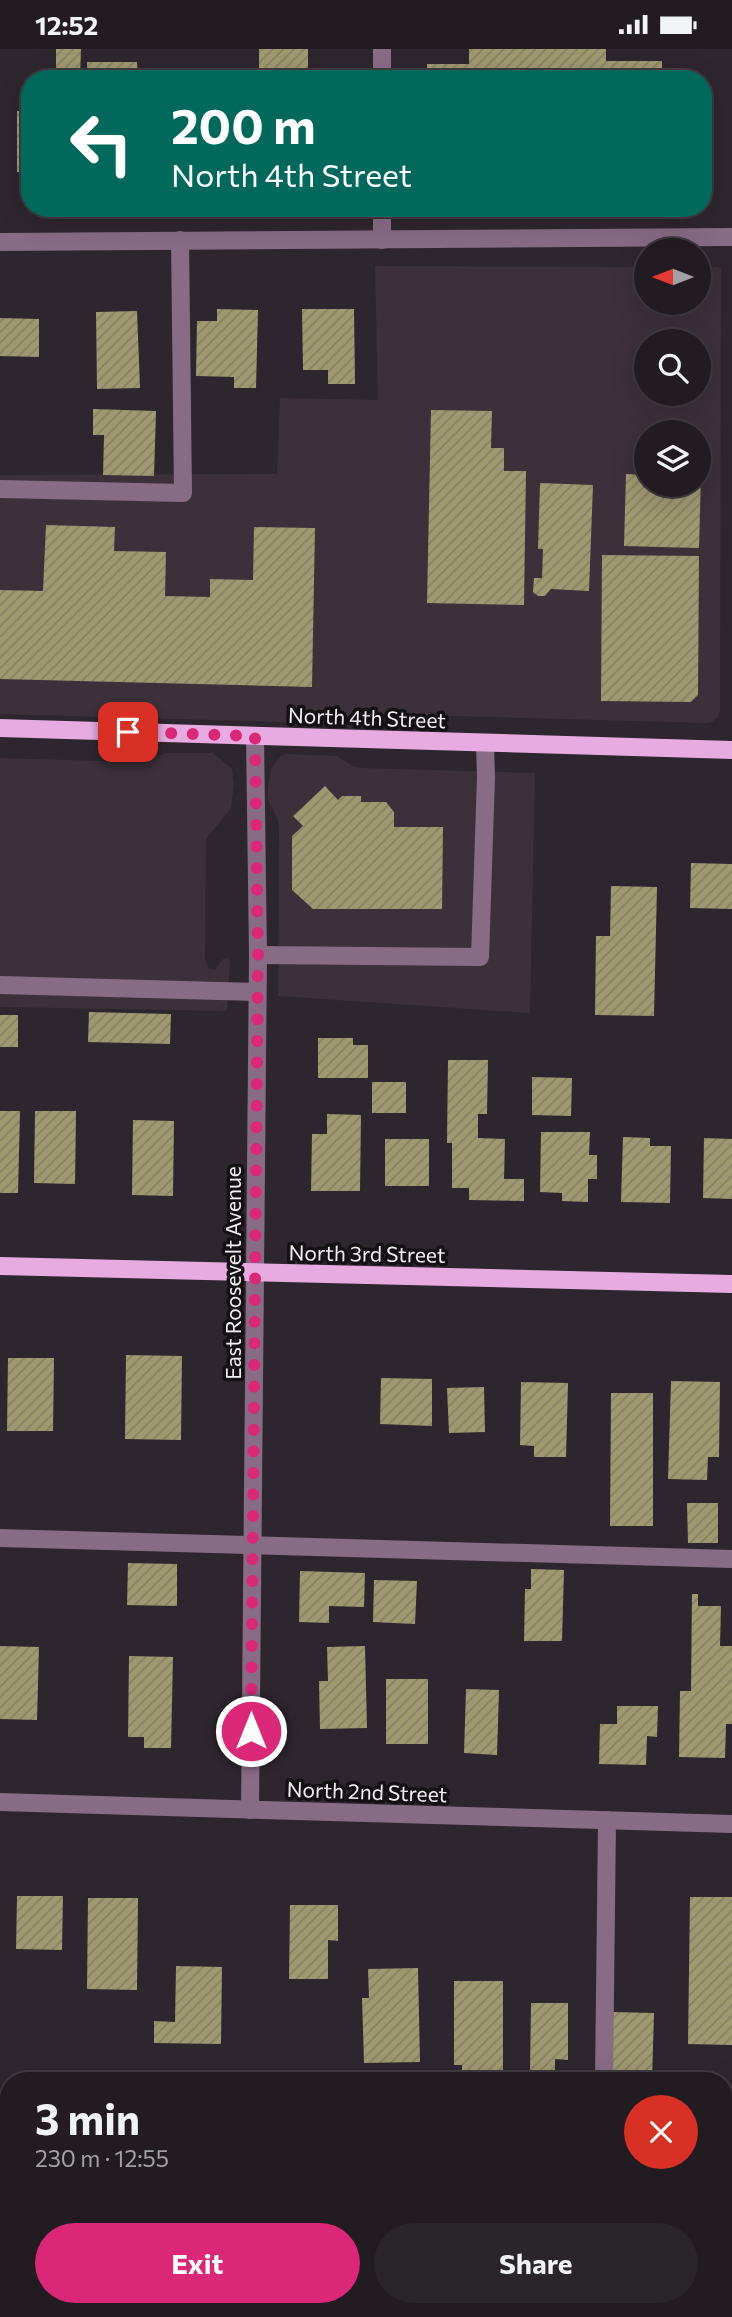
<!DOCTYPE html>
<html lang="en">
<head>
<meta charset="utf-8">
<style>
  :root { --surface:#221c22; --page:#2a252a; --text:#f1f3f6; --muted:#a2a1a5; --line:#3f3a40; --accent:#db2777 }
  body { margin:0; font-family:Commissioner,sans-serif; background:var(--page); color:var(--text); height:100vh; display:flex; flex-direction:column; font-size:26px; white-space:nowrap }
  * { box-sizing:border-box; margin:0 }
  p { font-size:23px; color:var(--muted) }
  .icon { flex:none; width:38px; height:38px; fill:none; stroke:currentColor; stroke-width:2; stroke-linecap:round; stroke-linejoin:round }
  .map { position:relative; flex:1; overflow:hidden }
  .details { position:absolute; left:0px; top:2023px; width:733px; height:245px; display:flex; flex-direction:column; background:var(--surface); border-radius:28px 28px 0 0; box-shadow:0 7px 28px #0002,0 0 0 2px var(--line) }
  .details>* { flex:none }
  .top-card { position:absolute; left:21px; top:21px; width:691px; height:147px; border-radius:28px; box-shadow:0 7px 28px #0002,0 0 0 2px var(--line); background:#00695c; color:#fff; overflow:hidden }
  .needle { width:46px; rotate:270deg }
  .buttons { position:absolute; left:634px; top:189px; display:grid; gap:14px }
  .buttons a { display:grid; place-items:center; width:77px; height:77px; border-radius:50%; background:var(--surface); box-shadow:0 7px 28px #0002,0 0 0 2px var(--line); font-size:35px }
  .pin { position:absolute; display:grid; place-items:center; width:60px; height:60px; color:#fff; margin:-30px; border-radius:14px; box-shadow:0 4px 10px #0006 }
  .me { position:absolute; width:77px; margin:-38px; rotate:0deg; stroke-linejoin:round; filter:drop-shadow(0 0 5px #0008) }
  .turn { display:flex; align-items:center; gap:24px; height:147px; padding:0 35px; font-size:32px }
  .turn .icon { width:91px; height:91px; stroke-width:2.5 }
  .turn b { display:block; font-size:49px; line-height:60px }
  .round { display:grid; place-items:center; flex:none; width:74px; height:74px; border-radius:37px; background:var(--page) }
  .head { display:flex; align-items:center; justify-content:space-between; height:119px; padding:0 35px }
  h1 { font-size:42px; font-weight:700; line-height:52px }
  .cta { display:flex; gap:14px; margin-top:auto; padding:14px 35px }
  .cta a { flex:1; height:80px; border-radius:42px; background:var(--accent); color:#fff; font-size:28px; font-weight:700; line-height:80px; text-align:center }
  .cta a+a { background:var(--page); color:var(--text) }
  .status { display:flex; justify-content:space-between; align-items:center; height:49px; padding:0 35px; background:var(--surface); direction:ltr }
  .status svg { height:19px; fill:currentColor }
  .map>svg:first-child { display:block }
</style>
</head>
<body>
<div class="status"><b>12:52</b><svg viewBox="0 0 49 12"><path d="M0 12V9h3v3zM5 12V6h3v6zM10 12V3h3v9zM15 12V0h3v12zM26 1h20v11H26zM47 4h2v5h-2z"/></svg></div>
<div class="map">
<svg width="732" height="2268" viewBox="0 0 732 2268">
  <defs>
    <pattern id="building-hatch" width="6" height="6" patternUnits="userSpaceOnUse" patternTransform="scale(1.75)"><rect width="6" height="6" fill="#9f9970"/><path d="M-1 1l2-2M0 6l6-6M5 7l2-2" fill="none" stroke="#858064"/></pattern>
  </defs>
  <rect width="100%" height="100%" fill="#2e262e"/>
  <g fill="#3c303b" fill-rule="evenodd">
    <path d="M375,217L646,218V254H698V218H718L721,220L720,661L718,668L712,673L705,674L381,665H368L348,672L323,674L0,665V426L277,425L280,349L378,351ZM646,292H698V345H646ZM646,383H698V436H646Z"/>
    <path d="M168,704H213L232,720L234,735L231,759L206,790L205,911L209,919L215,921L223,910L227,909L230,911L227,962L0,958V709L134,713Z"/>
    <path d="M287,705L337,707L352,717L363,719L535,724L530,964L278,947L279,782L278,771L268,751V741L271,720L281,707Z"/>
  </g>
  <g fill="url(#building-hatch)">
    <path d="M56,0H81L80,30H56Z"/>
    <rect x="259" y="0" width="49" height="30"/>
    <path d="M469,0H606V12H662V30H427V15H469Z"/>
    <path d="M87,13H137L138,30H87Z"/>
    <rect x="17" y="62" width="13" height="61"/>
    <path d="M217,260L258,261L256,339H234V328L196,327L197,272H217Z"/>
    <path d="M302,260H354L355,335H328V321H303Z"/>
    <path d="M137,262L140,339L97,340L96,263Z"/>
    <path d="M0,269L39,270V308L0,307Z"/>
    <path d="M93,360L156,362L154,427L103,426L104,386H93Z"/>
    <path d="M431,361L492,362L491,399H504V422H526L524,556L427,554Z"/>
    <path d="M626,425L646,426V436H698V427H701L699,499L624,497Z"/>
    <path d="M540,434L593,436L589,542L551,540L545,547H538L533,543L534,529H542L543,500H538Z"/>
    <path d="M46,476L115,478L114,502L166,503L165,547L210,548V530L253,531L254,478L315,479L312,638L0,630V541L43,542Z"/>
    <path d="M602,506L699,507L698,646L691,653L601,652Z"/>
    <path d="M325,737L338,751L342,747H361V753H386L394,763V778H443L442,860H313L292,841V787L303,777L293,767Z"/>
    <path d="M691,814L732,815V860L690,859Z"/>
    <path d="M611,837L657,838L654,967L595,966L596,887H610Z"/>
    <path d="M89,963L171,965L170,995L88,993Z"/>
    <rect x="0" y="966" width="18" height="32"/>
    <path d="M318,989H353V996H368V1029H318Z"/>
    <path d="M448,1011H488L487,1065H478V1089L505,1090L504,1130H524V1152L469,1151V1139H452V1094H447Z"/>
    <path d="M532,1028L572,1029L571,1067L532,1066Z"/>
    <rect x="372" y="1033" width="34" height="31"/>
    <path d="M0,1062H20L18,1144H0Z"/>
    <path d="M35,1062H76L75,1135L34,1134Z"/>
    <path d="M327,1065L361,1066L360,1142H311L312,1085H327Z"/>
    <path d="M133,1071L174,1072L173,1147L132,1146Z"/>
    <path d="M541,1083H590L589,1106H597V1130H588V1153L562,1152V1144L540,1143Z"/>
    <path d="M623,1088L650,1089V1097H671L670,1154L621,1153Z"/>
    <path d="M704,1089L732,1090V1150L703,1149Z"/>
    <rect x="385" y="1090" width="44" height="47"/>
    <path d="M126,1306L182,1307L181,1391L125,1390Z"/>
    <path d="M8,1309H54L53,1382H7Z"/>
    <path d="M381,1329L432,1330V1377L380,1375Z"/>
    <path d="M671,1332L720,1333L719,1408H708L707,1431L668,1430Z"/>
    <path d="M521,1333L568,1334L566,1408H534V1397L520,1396Z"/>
    <path d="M484,1338L485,1383L449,1384L447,1339Z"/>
    <path d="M611,1344H653V1477H610Z"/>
    <path d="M687,1454H718V1494H688Z"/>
    <path d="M128,1514L177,1515V1557L127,1556Z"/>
    <path d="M531,1520L564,1521L562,1592H524L525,1540H531Z"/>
    <path d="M300,1522L365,1524L364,1558L329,1557V1574L299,1573Z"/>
    <path d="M374,1531L417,1532L415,1575L373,1573Z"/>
    <path d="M692,1545H698V1557H721L720,1597H732V1675H726L725,1709L679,1708L680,1642H691Z"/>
    <path d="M0,1597L39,1598L37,1671L0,1670Z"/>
    <path d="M365,1597L367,1679L320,1680L319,1632H328L327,1598Z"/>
    <path d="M129,1607L173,1608L171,1699H144V1688H128Z"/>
    <rect x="386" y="1630" width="42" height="65"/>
    <path d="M466,1640L499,1641L497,1706L464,1704Z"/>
    <path d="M617,1657H658L657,1688L647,1687L646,1716L599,1715L600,1675H617Z"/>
    <path d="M17,1847H63L62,1901L16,1900Z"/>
    <path d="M690,1848H732V1996L688,1995Z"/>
    <path d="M88,1849H138L137,1941L87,1940Z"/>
    <path d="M290,1856H338V1892L328,1891V1930H289Z"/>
    <path d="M176,1917L222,1918L221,1995L154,1994V1972L175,1973Z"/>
    <path d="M418,1919L420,2013L364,2014L362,1949H369L368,1920Z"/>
    <path d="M454,1932H503V2032H462V2016H454Z"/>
    <path d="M531,1954H568V2011L555,2010V2023L530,2022Z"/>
    <path d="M611,1963L654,1964L652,2032L610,2031Z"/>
    <rect x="526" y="2027" width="30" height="5"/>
    <path d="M195,2028L239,2030V2032H195Z"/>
    <path d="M347,2259H547L545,2268H345Z"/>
  </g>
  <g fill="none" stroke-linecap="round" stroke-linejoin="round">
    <g stroke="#886b85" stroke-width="18">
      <path d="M382,30V0"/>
      <path d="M382,159V191"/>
      <path d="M0,193L732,188"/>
      <path d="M0,440L183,444L180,191"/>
      <path d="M258,906L480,908L486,728L485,694"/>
      <path d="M0,936L256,943"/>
      <path d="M0,1489L732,1510"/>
      <path d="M0,1753L732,1775"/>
      <path d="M250,1761L258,906L255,687"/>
      <path d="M604,2032L607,1771"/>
      <path d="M0,2254H9"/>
      <path d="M135,2259L175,2268"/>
      <path d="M601,2268V2259"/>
    </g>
    <g stroke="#e7abe2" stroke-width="18">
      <path d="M0,679L732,701"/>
      <path d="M0,1217L732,1235"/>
    </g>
  </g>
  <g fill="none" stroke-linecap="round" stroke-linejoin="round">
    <path stroke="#db2777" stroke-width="12" stroke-dasharray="0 21.6" d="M128,683L255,687L258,906L251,1682"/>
  </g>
  <g text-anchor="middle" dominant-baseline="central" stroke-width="7" stroke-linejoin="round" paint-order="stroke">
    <g font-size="21" fill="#f3eef3" stroke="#141114">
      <text transform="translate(367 668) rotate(2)">North 4th Street</text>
      <text transform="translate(367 1204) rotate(1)">North 3rd Street</text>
      <text transform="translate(232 1224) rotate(-90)">East Roosevelt Avenue</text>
      <text transform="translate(367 1742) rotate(2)">North 2nd Street</text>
    </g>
  </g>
</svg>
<div class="buttons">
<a><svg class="needle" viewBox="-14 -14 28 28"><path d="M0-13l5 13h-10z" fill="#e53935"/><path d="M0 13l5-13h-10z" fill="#a2a1a5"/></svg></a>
<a><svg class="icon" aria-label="search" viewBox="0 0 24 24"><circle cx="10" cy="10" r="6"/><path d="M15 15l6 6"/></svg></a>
<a><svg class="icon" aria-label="layers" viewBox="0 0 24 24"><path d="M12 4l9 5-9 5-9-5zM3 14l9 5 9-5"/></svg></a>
</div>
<div class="pin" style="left:128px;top:683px;background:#d93025"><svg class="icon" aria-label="arrive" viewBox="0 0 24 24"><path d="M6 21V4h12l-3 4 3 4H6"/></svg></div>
<svg class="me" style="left:251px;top:1682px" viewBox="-20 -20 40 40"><circle r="17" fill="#db2777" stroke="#fff" stroke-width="3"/><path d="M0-11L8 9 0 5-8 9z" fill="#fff"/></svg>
<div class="top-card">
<div class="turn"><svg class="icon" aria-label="left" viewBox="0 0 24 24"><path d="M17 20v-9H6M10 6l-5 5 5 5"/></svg><div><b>200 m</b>North 4th Street</div></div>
</div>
<section class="details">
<div class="head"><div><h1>3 min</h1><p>230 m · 12:55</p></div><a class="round" style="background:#d93025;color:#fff"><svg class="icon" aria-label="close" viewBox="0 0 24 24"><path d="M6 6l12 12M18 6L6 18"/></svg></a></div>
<div class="cta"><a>Exit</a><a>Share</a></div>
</section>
</div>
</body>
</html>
